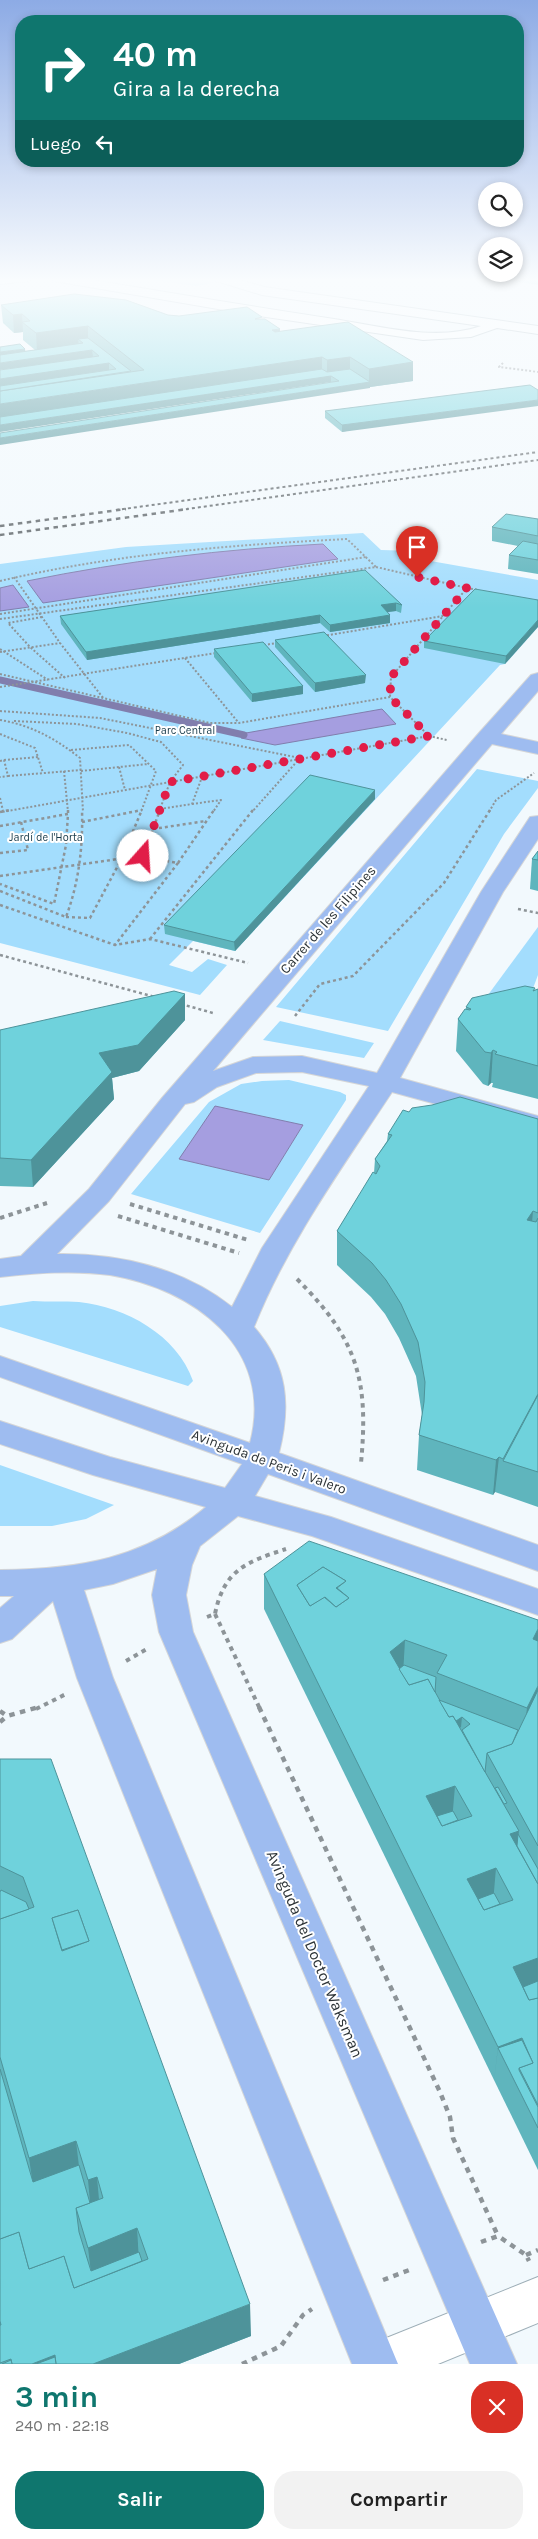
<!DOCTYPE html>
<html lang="es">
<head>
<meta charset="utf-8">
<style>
  :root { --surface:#fff; --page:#f2f2f2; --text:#222; --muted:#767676; --accent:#0f766e }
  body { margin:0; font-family:Karla,sans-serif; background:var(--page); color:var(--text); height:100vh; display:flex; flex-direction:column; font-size:19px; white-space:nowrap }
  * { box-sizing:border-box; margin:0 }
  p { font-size:16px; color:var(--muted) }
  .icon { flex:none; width:28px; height:28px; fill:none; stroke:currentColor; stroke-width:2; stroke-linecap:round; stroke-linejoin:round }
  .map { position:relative; height:2364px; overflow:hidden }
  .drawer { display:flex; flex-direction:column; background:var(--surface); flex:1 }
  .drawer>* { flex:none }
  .hud { position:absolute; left:15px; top:15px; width:509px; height:152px; border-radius:20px; box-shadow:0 2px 8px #0003; background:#0f766e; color:#fff; overflow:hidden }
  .fabs { position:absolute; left:478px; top:182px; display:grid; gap:10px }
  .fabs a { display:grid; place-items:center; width:45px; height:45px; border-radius:50%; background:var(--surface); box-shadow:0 2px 8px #0003; font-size:25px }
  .pin { position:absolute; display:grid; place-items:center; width:42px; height:42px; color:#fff; margin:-51px -21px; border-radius:50% 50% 50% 0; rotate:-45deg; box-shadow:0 0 5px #0007 }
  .pin .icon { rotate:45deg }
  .me { position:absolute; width:55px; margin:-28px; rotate:19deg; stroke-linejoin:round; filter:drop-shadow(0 0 4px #0008) }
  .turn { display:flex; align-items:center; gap:18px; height:105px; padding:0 15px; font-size:22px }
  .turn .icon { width:65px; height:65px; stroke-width:2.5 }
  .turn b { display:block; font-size:35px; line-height:42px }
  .then { display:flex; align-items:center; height:48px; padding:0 15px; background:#0003; gap:10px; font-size:19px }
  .round { display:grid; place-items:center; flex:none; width:52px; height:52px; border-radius:20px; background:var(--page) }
  .summary { display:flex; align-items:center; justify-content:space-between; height:85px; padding:0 15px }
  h1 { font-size:30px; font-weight:700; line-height:38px; color:var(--accent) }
  .action { display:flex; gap:10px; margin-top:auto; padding:10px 15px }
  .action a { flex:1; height:58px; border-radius:20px; background:var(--accent); color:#fff; font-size:20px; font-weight:700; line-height:58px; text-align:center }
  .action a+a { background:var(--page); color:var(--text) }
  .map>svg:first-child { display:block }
</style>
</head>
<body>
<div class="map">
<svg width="538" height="2364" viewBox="0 0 538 2364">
  <rect width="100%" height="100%" fill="#f2f9fd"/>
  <g fill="#a3ddfd" fill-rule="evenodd">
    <path d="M143,277H199L214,283L196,286L142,279Z"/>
    <path d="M363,533L381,550L416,551L425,560L538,580V627L505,664L500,665L235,951L193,941L169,965L192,972L208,959L227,965L200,995L0,943V564L126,547Z"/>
    <path d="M477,769L538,781V788L504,834L388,1031L276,1007Z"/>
    <path d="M538,927V975L532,991L485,999Z"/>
    <path d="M280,1021L374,1043L364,1058L263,1040Z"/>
    <path d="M289,1080L340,1092L346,1095V1100L260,1233L131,1194L209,1102L241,1084L262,1081ZM303,1125L269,1180L179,1159Z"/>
    <path d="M33,1301C48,1302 64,1301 79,1302C126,1307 177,1335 193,1381L188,1386L0,1327V1306Z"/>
    <path d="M0,1465L114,1505L86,1519L52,1526H0Z"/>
  </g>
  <g fill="#a59ee0" stroke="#817ead">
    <path d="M323,544L338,559L43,603L27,581C125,561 223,549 323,544Z"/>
    <path d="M13,585L29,607L0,611V588Z"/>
    <path d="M382,709L396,724L275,745L241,738L246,733Z"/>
    <path d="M215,1106L303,1125L269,1180L179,1159Z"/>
  </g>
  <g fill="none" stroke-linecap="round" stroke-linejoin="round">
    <path stroke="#817ead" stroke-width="7" d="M0,680L244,735"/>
    <defs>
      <g id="minor">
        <path d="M0,277H35L29,281L0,284Z"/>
        <path d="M48,277H74C161,291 247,306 334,319C380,326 435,342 481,326L262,295L213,280L212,277H230L264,287L538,326V334L497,328L471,337L423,340L259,316L54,281Z"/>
        <path d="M538,2277V2323L438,2364H358L364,2347Z"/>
      </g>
      <path id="major" d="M538,673V691L501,734L538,742V754L492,744L213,1071L253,1057L302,1056L377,1073L481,892L530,817L538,816V839L503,892L400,1078L538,1116V1132L392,1092C342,1168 288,1242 254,1327C288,1366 291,1405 279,1453L538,1545V1571L268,1474L255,1496L331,1517L538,1589V1615L312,1536L238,1516L200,1546L192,1565L186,1595L193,1632L517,2364H470L159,1632L152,1595L157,1569L113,1584L84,1590L113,1678L398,2364H352L77,1678L53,1601L12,1639L0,1643V1608L14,1596H0V1570C79,1569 144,1559 206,1507L93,1475L0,1444V1421L110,1457L225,1488L242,1464L0,1377V1356L250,1443C275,1348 194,1289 110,1275C73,1270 36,1273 0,1277V1259L21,1256L89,1189L162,1098L479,733L531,675ZM302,1072L369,1086L262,1248L232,1307C183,1268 119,1253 57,1254L109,1201L185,1104L194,1102L217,1087L256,1073Z"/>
    </defs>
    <use href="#minor" stroke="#9daeb7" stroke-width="2"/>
    <use href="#major" stroke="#d5d6d7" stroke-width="2"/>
    <g stroke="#8d9498" stroke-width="2" stroke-dasharray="2 2" stroke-linecap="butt">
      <path d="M503,363L499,367L538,372"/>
      <path d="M376,567L467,588L391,677L390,697"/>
      <path d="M14,577L60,643L104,699"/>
      <path d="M0,581C114,554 230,545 347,539L376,567L0,619"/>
      <path d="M467,588L479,590"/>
      <path d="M0,614L366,557"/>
      <path d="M42,617L8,623L30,647L65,678"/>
      <path d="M323,636L443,616"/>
      <path d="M264,645L277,643"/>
      <path d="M0,649L48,680"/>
      <path d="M0,652L60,643"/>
      <path d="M185,658L238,722"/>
      <path d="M0,674L210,723H239L390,697L429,736L2,812"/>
      <path d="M0,687L216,653"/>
      <path d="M0,711L100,718L300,758L252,812"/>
      <path d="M0,720C31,725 56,739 80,758L83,812"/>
      <path d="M14,721L77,724L127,733L161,742L183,765L170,782L159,812"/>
      <path d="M0,734L35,748L43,773"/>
      <path d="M429,736L447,740"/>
      <path d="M71,750L129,745L156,771L141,812"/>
      <path d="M4,760L38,757"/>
      <path d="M0,761L4,760L8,776L0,777"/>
      <path d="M119,767L125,790"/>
      <path d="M64,771L68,812"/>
      <path d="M81,771L148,764"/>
      <path d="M8,776L81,770"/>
      <path d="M0,798L3,811"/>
      <path d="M192,804L221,800L213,812"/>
      <path d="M160,809L192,804L202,777"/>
      <path d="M489,812L496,800L534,773"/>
    </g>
    <g stroke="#8d9498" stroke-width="2.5" stroke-dasharray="3 3" stroke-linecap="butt">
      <path d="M68,810V814"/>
      <path d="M0,812L10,810"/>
      <path d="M82,822L142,810"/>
      <path d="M0,826L68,814L66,845L54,904L0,884"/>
      <path d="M153,829L206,821"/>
      <path d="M0,853L28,850L21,822"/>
      <path d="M143,856L160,810"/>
      <path d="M178,863L214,810"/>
      <path d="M0,876L139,856L178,863L115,945"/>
      <path d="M0,891L66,917C79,882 83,847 82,810"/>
      <path d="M0,905L115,945L150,939L248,963"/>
      <path d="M518,909L538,913"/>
      <path d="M66,917L90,918L122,858L141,812"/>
      <path d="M150,939L253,810"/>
      <path d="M0,955L155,997"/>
      <path d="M181,1004L213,1013"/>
      <path d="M295,1016L320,984L353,976L444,883L490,810"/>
    </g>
    <g stroke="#8d9498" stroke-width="4" stroke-dasharray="4.5 4.5" stroke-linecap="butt">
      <path d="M130,1204L248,1240"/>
      <path d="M118,1216L239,1253"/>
      <path d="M0,1218L47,1203"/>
      <path d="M297,1279C357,1339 369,1379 361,1463"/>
      <path d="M215,1614L260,1709"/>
      <path d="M207,1617L215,1614C224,1570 246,1562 286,1549"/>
      <path d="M126,1661L147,1649"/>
      <path d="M36,1709L66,1694"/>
    </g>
    <g stroke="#8d9498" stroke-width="4.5" stroke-dasharray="5.5 5.5" stroke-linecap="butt">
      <path d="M259,1707L440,2092L450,2117L453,2138L498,2236"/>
      <path d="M0,1711L7,1716L39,1707"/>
      <path d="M0,1722L7,1716"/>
      <path d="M481,2242L498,2236L526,2255L529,2261"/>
      <path d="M526,2255L538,2250"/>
      <path d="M383,2280L412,2269"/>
      <path d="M242,2364L281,2346L303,2315L312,2309"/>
    </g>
    <use href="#minor" fill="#fff" fill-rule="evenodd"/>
    <use href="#major" fill="#9ebcf0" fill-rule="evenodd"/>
    <g stroke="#585f63" stroke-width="2" stroke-dasharray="3 3" stroke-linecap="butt">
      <path d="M116,510L538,452"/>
      <path d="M180,510L538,460"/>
    </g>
    <g stroke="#585f63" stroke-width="2.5" stroke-dasharray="4.5 4.5" stroke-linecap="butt">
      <path d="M0,526L126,509"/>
      <path d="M0,535L188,509"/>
    </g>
  </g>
  <g fill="#5fb5bd">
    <path d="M486,277H538V285L500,279L491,280Z"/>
    <path d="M1,305L168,315L179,316L262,319L280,332L413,362V381L370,387V388L331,382L0,386L25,349V351L35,350L23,340V332L14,333L3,323Z"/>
    <path d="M538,390L342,432L325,418V411Z"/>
    <path d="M538,519V574L508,569L509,555L518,546L492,541V527Z"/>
    <path d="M365,570L402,605L401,613L396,611L387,612L390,623L330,632L320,623L87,660L61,624L60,616Z"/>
    <path d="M538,600L505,664L424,648V641Z"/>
    <path d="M275,640L365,683L315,692L275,647Z"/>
    <path d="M214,649L303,686V694L252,702L214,657Z"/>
    <path d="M375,790V799L235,951L165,934L164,925Z"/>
    <path d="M538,851V891L530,889L532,859Z"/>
    <path d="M535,988L534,990L538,989V1099L492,1087L493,1083H491L488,1086L483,1084L456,1051L458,1019L466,1009V1007Z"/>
    <path d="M185,1020L139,1071L112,1078L114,1099L33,1187L0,1186V1030Z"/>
    <path d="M409,1112L538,1119V1507L495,1492L493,1495L417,1470L419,1435L422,1415L416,1376L399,1338L385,1314L371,1297L337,1265V1231L374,1173L375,1159L387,1141L388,1134Z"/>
    <path d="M264,1574L538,1620V2170L264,1609Z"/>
    <path d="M0,1759L251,2336L179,2364H0Z"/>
  </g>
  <g fill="#4e939a">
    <path d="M491,277H500V279L491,280Z"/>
    <path d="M22,314L23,332L14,333L13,315Z"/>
    <path d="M88,326V344L83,343L78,339L79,346L37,351L36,333Z"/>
    <path d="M280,329V347L272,330Z"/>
    <path d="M25,349L26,355L0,359V352Z"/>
    <path d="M92,350L93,357L0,370V363Z"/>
    <path d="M322,357V376L0,424V404Z"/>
    <path d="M350,357V375L331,376V382L0,432V425L327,376V360Z"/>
    <path d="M413,362V381L370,387V388L0,445V438L369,382V369Z"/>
    <path d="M109,363V370L0,386V379Z"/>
    <path d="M538,400V406L342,432V425Z"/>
    <path d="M396,603V611L380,613L381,605Z"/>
    <path d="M320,615V623L87,660L86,652Z"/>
    <path d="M390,615V623L330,632V625Z"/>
    <path d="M538,620V627L505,664L506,656Z"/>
    <path d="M366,675L365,683L315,692V683Z"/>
    <path d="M303,686V694L252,702V694Z"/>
    <path d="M375,790V799L235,951L234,942Z"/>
    <path d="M185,994V1020L139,1071L112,1078L114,1099L33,1187L31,1160L99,1053Z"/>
    <path d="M493,1050L491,1083L488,1086L491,1053Z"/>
    <path d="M533,1211L530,1245L527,1220Z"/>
    <path d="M499,1457L495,1492L493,1495L496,1460Z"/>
    <path d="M538,1629V1657L533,1639Z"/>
    <path d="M405,1640L403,1675L390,1652Z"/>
    <path d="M538,1686V1713L524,1733L527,1708Z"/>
    <path d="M462,1717L461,1727L448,1736L449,1726Z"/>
    <path d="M455,1786L452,1821L429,1829L426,1796Z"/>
    <path d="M519,1831L515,1866L510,1834Z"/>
    <path d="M496,1868L493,1903L469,1912L467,1879Z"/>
    <path d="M538,1958V1991H510L513,1967Z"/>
    <path d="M522,2038L518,2073L498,2048L494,2081L498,2047Z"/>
    <path d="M76,2141L80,2175L34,2192L29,2158Z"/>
    <path d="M97,2177L100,2211L91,2213L88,2180Z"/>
    <path d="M137,2228L139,2261L92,2281L88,2248Z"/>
    <path d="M250,2304L251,2336L179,2364H93Z"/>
    <path d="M55,2355L56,2364H32Z"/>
  </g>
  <g fill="#6fd2dc" stroke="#4e939a" fill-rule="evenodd">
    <path d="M74,294L126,300L168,315L179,316L247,307L262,317L255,319H265L280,329L272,330L275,332L348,322L413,362L369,369L350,357L327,360L322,357L0,404V391L144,370L88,326L36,333L22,322L30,321L22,314L13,315L1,305Z"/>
    <path d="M88,338L131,371L0,391V386L116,369L109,363L0,379V370L99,356L92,350L0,363V355L83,343L78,339Z"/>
    <path d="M20,344L25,349L0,352V347Z"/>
    <path d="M322,369L327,372L350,369L370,382L0,438V433L339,381L331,376L0,425V417Z"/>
    <path d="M530,385L538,390V400L342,425L325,411Z"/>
    <path d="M506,514L538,519V536L492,527Z"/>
    <path d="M523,541L538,544V560L509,555Z"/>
    <path d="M365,570L402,605L396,603L381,605L390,615L330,625L320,615L86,652L60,616Z"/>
    <path d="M475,589L538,600V620L506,656L424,641Z"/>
    <path d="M324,632L366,675L315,683L275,640Z"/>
    <path d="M263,642L303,686L252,694L214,649Z"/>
    <path d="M310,775L375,790L234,942L164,925Z"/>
    <path d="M538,851V860L532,859Z"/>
    <path d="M525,986L535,988L533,991L538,989V1066L495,1054L497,1052L493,1050L491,1053L485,1052L458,1019L465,1009L470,1010L471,1009L466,1007L472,998Z"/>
    <path d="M174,991L185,994L138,1045L99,1053L112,1072L31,1160L0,1158V1030Z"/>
    <path d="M460,1097L538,1119V1213L533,1211L527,1220L536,1222L538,1218V1394L503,1459L499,1457L496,1460L419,1435L424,1402L425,1382L418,1342L401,1304L386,1280L372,1263L337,1231L373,1172L376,1174L380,1166L375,1159L392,1135L388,1134L403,1110L409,1112L412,1108L432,1105Z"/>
    <path d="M538,1395V1472L503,1461Z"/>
    <path d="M309,1541L538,1620V1629L533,1639L538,1641V1686L527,1708L437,1673L447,1655L405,1640L390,1652L409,1685L428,1679L449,1717L453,1716L519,1831L510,1834L538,1884V1958L513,1967L529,2000L538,1998V2105L519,2068L533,2063L522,2038L498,2047L264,1574ZM323,1567L346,1581L337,1588L349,1598L336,1607L324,1597L310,1606L297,1585ZM455,1786L472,1816L442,1826L426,1796ZM496,1868L513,1900L484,1910L467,1879Z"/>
    <path d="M323,1567L346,1581L336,1588L349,1598L336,1607L325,1597L310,1606L297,1585Z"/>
    <path d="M404,1665L436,1677L435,1692L428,1679L409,1685L399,1669Z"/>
    <path d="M538,1690V1846L487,1753L512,1744Z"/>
    <path d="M439,1700L518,1730L512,1744L487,1753L485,1772L462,1730L470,1724L462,1717L456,1721L453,1716L449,1717Z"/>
    <path d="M0,1759H51L250,2304L93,2364H56L55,2355L32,2364H12L11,2359L0,2363V2325H1L0,2321V2239L19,2232L29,2269L64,2256L74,2288L148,2259L137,2228L88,2248L76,2208L103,2198L97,2177L88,2180L76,2141L29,2158L0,2057V1919L34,1907L23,1877L0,1866ZM78,1910L89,1941L62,1951L52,1918Z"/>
    <path d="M498,1787L507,1803L504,1804L495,1788Z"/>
    <path d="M453,1811L458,1820L442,1826L437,1816Z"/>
    <path d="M518,1834L538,1869V1884L517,1846Z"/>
    <path d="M1,1890L26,1902L29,1909L0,1919V1892Z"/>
    <path d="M494,1893L500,1904L484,1910L478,1899Z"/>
    <path d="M78,1910L89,1941L62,1950L52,1918Z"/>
    <path d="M538,1981V1998L529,2000L523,1987Z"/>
    <path d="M522,2040L533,2063L519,2068V2070L538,2107V2128L498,2048Z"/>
    <path d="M0,2069L33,2182L79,2165L90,2203L76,2208L79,2232L91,2271L139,2252L142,2261L74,2288L64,2256L29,2269L19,2232L0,2239Z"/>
    <path d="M55,2357L56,2364H36Z"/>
    <path d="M11,2360L12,2364H2Z"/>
  </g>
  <linearGradient id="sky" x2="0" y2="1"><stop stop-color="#8dabe5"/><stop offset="0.46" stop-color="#f9fcfe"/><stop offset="1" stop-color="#f9fcfe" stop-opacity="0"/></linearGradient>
  <rect width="538" height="608" fill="url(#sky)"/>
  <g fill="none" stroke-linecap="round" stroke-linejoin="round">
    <path stroke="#e11d48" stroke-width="9" stroke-dasharray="0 16.2" d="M143,856L170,782L429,736L390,697L391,677L467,588L417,577"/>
  </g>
  <g text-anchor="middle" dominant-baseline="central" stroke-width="4" stroke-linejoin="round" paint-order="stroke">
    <g font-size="11" fill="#163949" stroke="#fff">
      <text x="185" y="730">Parc Central</text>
      <text x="46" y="837">Jardí de l'Horta</text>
    </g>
    <g font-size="14" fill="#2c3337" stroke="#fff">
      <text transform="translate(328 920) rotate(-49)">Carrer de les Filipines</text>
      <text transform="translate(269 1462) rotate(20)">Avinguda de Peris i Valero</text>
    </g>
    <g font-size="16" fill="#2c3337" stroke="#fff">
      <text transform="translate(315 1954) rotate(67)">Avinguda del Doctor Waksman</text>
    </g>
  </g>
</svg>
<div class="fabs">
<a><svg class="icon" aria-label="search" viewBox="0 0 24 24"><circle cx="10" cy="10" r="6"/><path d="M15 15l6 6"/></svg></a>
<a><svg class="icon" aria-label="layers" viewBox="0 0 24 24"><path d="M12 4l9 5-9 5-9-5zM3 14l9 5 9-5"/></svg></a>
</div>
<div class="pin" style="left:417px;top:577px;background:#d93025"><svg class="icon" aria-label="arrive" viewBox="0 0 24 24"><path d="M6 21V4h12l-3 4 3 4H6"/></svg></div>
<svg class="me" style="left:143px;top:856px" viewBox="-20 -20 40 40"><circle r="19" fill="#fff"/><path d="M0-13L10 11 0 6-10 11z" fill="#e11d48"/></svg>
<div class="hud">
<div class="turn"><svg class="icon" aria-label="right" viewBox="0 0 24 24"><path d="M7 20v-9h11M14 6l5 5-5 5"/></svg><div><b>40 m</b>Gira a la derecha</div></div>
<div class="then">Luego<svg class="icon" aria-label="left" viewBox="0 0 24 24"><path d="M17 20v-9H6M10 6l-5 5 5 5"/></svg></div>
</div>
</div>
<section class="drawer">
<div class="summary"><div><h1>3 min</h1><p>240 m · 22:18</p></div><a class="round" style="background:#d93025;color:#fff"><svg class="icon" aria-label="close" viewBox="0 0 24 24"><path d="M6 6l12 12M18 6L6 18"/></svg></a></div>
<div class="action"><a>Salir</a><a>Compartir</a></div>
</section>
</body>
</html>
